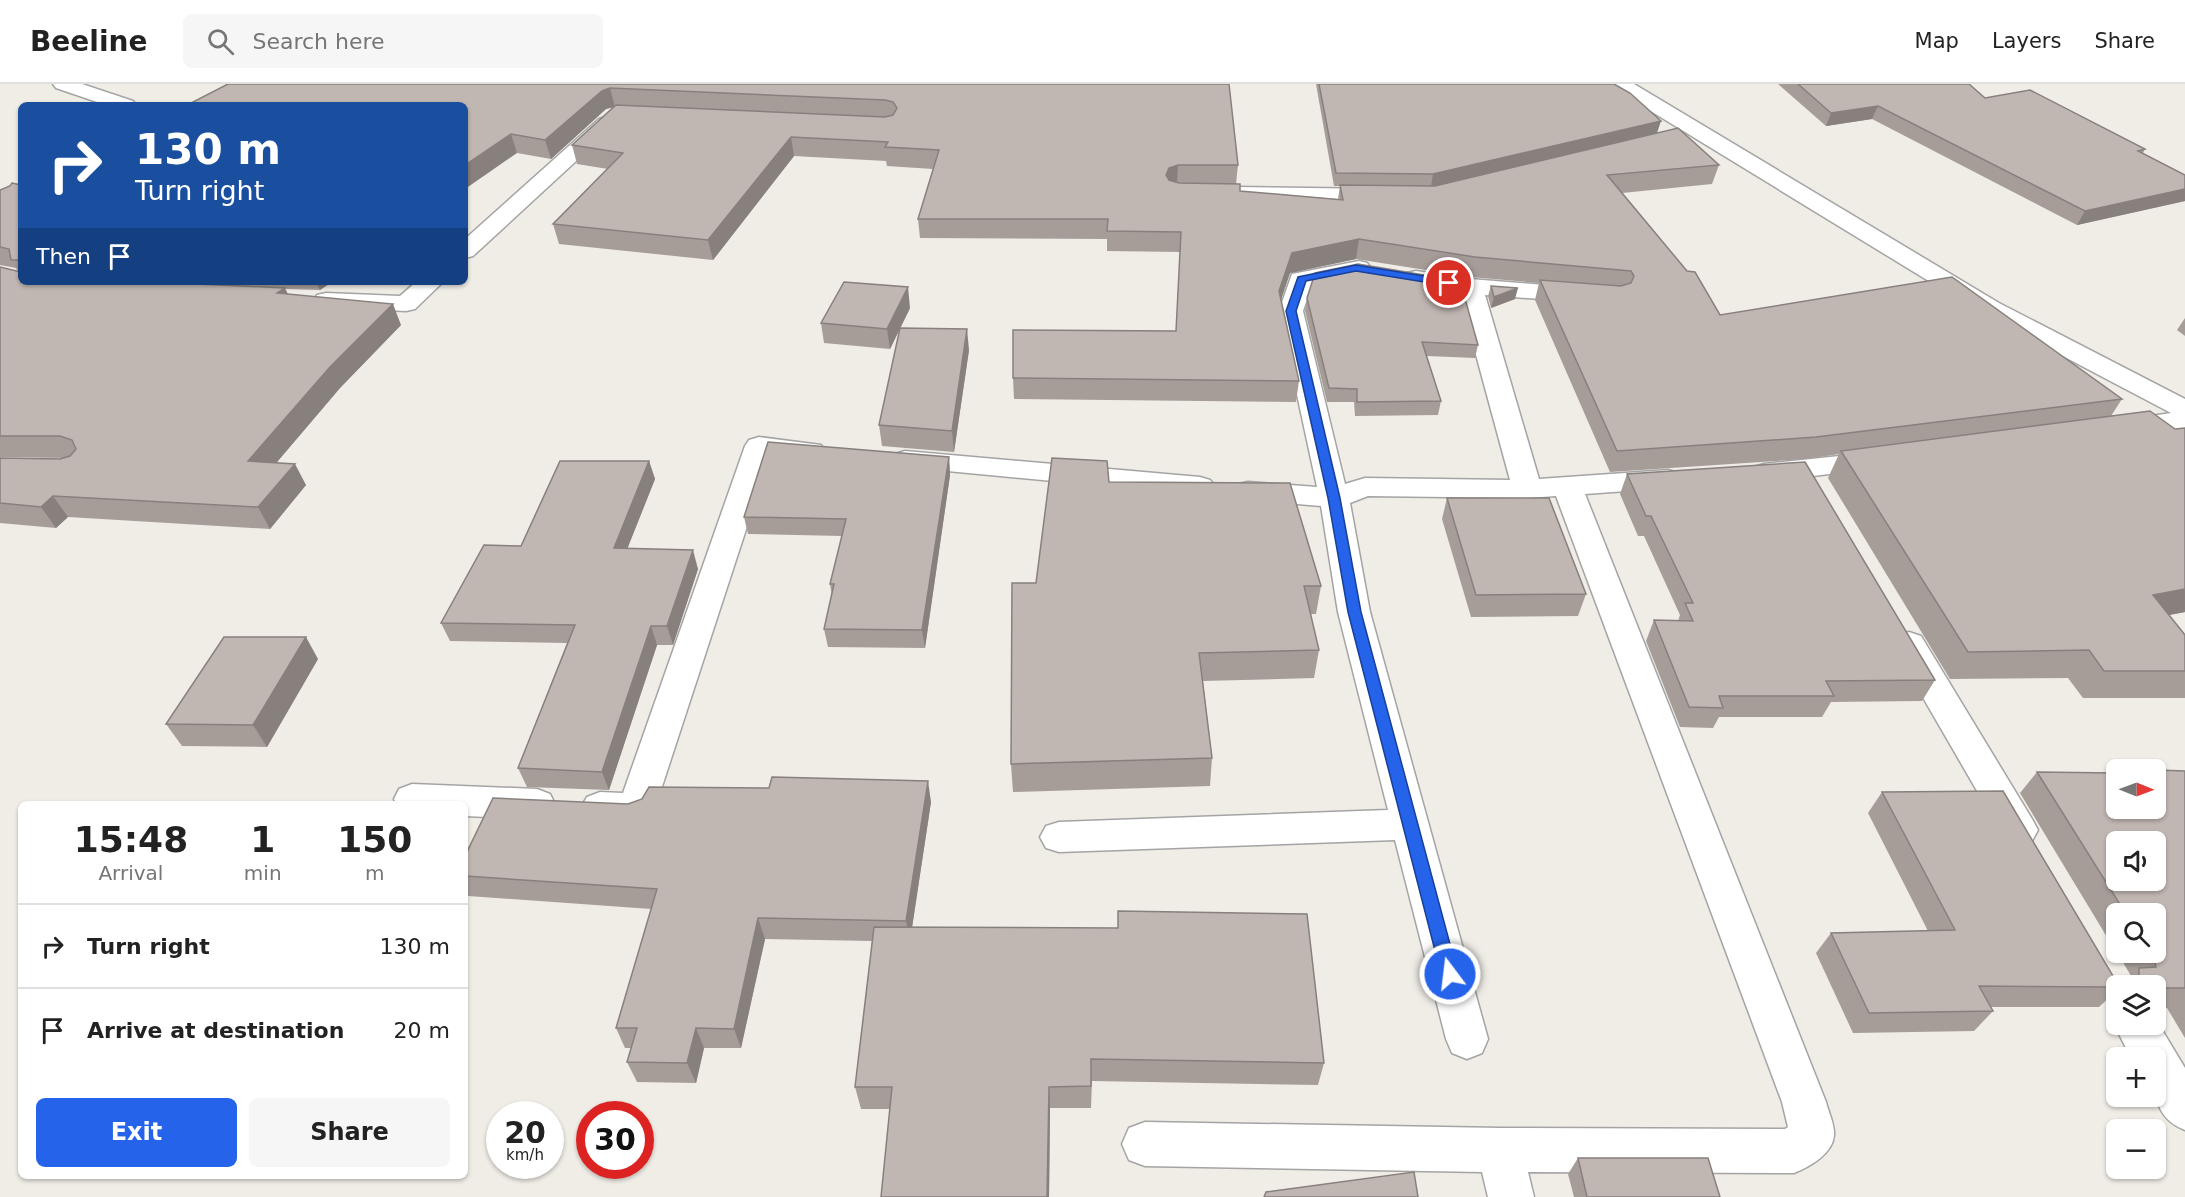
<!DOCTYPE html>
<html lang="en">
<head>
<meta charset="utf-8">
<style>
  :root { --surface:#fff; --page:#f6f6f6; --text:#222; --muted:#767676; --line:#e0e0e0; --accent:#2563eb }
  body { margin:0; font-family:"DejaVu Sans",sans-serif; background:var(--page); color:var(--text); height:100vh; display:flex; flex-direction:column; font-size:22px; white-space:nowrap }
  * { box-sizing:border-box; margin:0 }
  p { font-size:20px; color:var(--muted) }
  .icon { flex:none; width:33px; height:33px; fill:none; stroke:currentColor; stroke-width:2; stroke-linecap:round; stroke-linejoin:round }
  .map { position:relative; flex:1; overflow:hidden }
  .side { position:absolute; left:18px; top:717px; width:450px; height:378px; display:flex; flex-direction:column; background:var(--surface); border-radius:9px; box-shadow:0 2px 4px #0004 }
  .side>* { flex:none }
  .banner { position:absolute; left:18px; top:18px; width:450px; height:183px; border-radius:9px; box-shadow:0 2px 4px #0004; background:#1a4fa0; color:#fff; overflow:hidden }
  .needle { width:39px; rotate:91deg }
  .fabs { position:absolute; left:2106px; top:675px; display:grid; gap:12px }
  .fabs a { display:grid; place-items:center; width:60px; height:60px; border-radius:9px; background:var(--surface); box-shadow:0 2px 4px #0004; font-size:30px }
  .speed { position:absolute; left:486px; top:1017px; display:flex; gap:12px; font-size:30px; font-weight:700; text-align:center }
  .speed>* { display:grid; place-content:center; width:78px; height:78px; border-radius:50%; background:var(--surface); box-shadow:0 2px 4px #0004; line-height:1 }
  .speed small { font-size:15px; font-weight:400 }
  .speed .limit { border:9px solid #d22; background:#fff; color:#111 }
  .pin { position:absolute; display:grid; place-items:center; width:51px; height:51px; color:#fff; margin:-26px; border:3px solid #fff; border-radius:50%; box-shadow:0 2px 6px #0007 }
  .me { position:absolute; width:66px; margin:-33px; rotate:345deg; stroke-linejoin:round; filter:drop-shadow(0 0 4px #0008) }
  .turn { display:flex; align-items:center; gap:21px; height:126px; padding:0 18px; font-size:27px }
  .turn .icon { width:78px; height:78px; stroke-width:2.5 }
  .turn b { display:block; font-size:42px; line-height:51px }
  .then { display:flex; align-items:center; height:57px; padding:0 18px; background:#0003; gap:12px; font-size:22px }
  .eta { display:flex; justify-content:space-evenly; align-items:center; height:102px; text-align:center }
  .eta b { font-size:36px; font-weight:700; line-height:42px }
  .action { display:flex; gap:12px; margin-top:auto; padding:12px 18px }
  .action a { flex:1; height:69px; border-radius:9px; background:var(--accent); color:#fff; font-size:24px; font-weight:700; line-height:69px; text-align:center }
  .action a+a { background:var(--page); color:var(--text) }
  ul { padding:0; list-style:none }
  li { display:flex; align-items:center; gap:18px; height:84px; padding:0 18px; border-top:2px solid var(--line) }
  li div { flex:1 }
  li b { display:block; font-size:22px }
  li em { font-style:normal }
  header { display:flex; align-items:center; gap:36px; box-sizing:border-box; height:84px; padding:0 30px; background:var(--surface); border-bottom:2px solid var(--line) }
  header strong { font-size:28px }
  nav { display:flex; gap:33px; margin-inline-start:auto; font-size:21px }
  .search { width:420px; height:54px; background:var(--page); display:flex; align-items:center; gap:15px; box-sizing:border-box; padding:0 21px; border-radius:9px; color:var(--muted); font-size:22px }
  .map>svg:first-child { display:block }
</style>
</head>
<body>
<header>
<strong>Beeline</strong>
<div class="search"><svg class="icon" aria-label="search" viewBox="0 0 24 24"><circle cx="10" cy="10" r="6"/><path d="M15 15l6 6"/></svg>Search here</div>
<nav><a>Map</a><a>Layers</a><a>Share</a></nav>
</header>
<div class="map">
<svg width="2185" height="1113" viewBox="0 0 2185 1113">
  <rect width="100%" height="100%" fill="#f0ece6"/>
  <g fill="none" stroke-linecap="round" stroke-linejoin="round">
    <defs>
      <g id="minor">
        <path d="M53,0H82L133,17L136,21H106L56,4Z"/>
        <path d="M1610,0H1634L1999,219L2185,315V344L2121,352L2111,350L2107,344L2111,338L2171,329L1981,229L1613,4Z"/>
        <path d="M606,33L613,35L616,39L613,43L473,172L465,174V155L599,35Z"/>
        <path d="M1237,103L1383,105L1391,107L1394,112L1391,117L1383,119L1229,115L1226,110L1229,105Z"/>
        <path d="M1359,177L1367,179L1371,184L1367,189L1312,200L1303,227L1345,400L1365,394L1510,396L1459,208L1407,199L1404,194L1407,189L1416,187L1470,195L1582,204L1591,206L1594,211L1591,216L1582,218L1485,211L1539,395L1668,386L1678,389L1683,395L1678,401L1668,404L1585,410L1826,1018C1828,1027 1835,1041 1834,1051C1833,1070 1809,1083 1794,1089L1528,1088L1534,1113H1488L1482,1088L1145,1082L1129,1076L1122,1060L1129,1044L1145,1038L1500,1044L1785,1045L1788,1043L1782,1018L1556,412L1527,414L1368,412L1350,419L1370,528L1488,955L1482,969L1467,975L1452,969L1446,955L1395,756L1059,768L1046,764L1040,753L1046,742L1059,738L1388,726L1338,528L1321,422L1248,416L1238,414L1233,407L1238,400L1248,398L1317,403L1279,227L1292,190Z"/>
        <path d="M416,198H443L415,225L406,227L326,223L317,221L314,216L317,211L326,209L400,212Z"/>
        <path d="M759,353L821,361L825,367L821,373L811,376L770,372L655,724L649,734C629,741 607,740 587,733L581,723L587,713L600,708L623,709L745,362L749,356Z"/>
        <path d="M905,367L1200,393L1210,396L1215,402L1210,408L1200,411L895,382L891,376L895,370Z"/>
        <path d="M1877,368L1887,371L1891,377L1887,383L1764,398L1754,395L1750,389L1754,383L1764,380Z"/>
        <path d="M1909,548L1921,552L2032,735L2038,746L2032,757L2019,761L2006,757L1892,560L1897,552Z"/>
        <path d="M412,700L537,705L550,710L555,720L550,730L537,735L465,732V720H396L394,715L399,705Z"/>
        <path d="M2116,934V940H2156V936L2185,984V1046C2150,1032 2156,1005 2156,974H2131L2114,940Z"/>
      </g>
    </defs>
    <use href="#minor" stroke="#a4a4a4" stroke-width="3"/>
    <use href="#minor" fill="#fff" fill-rule="evenodd"/>
  </g>
  <g fill="#a69d99">
    <path d="M228,0H1229L1238,81L1236,100L1240,107L1338,115L1340,102H1334L1316,0H1614L1657,49L1719,81L1712,100L1622,109L1720,231L2122,315L2111,332L2185,528L2169,531L2185,551V614H2083L2068,594L1950,595L1828,394L1839,370L1806,375L1610,388L1535,216L1539,199L1470,193L1356,175L1290,189L1281,216L1299,297L1296,318L1014,315L1013,294L1176,247L1180,168L1107,167V155L920,154L918,135L933,85L887,82L886,77L794,72L713,176L559,160L553,140L608,85L577,80L572,61L613,23L606,25L551,75L517,69L465,21H190L189,20Z"/>
    <path d="M1778,0H1969L1985,14L2145,65L2143,69L2185,91V117L2077,141L1872,35L1826,42Z"/>
    <path d="M21,101V198H332L320,206L285,205L288,210L401,241L340,304L277,378L306,401L270,445L68,433L56,444L0,439V374L60,375L64,374L0,373V183L18,187L16,184L0,181V106Z"/>
    <path d="M1491,202L1515,215L1491,224L1488,212Z"/>
    <path d="M1307,214L1478,261L1475,274L1427,272L1441,317L1438,331L1355,332L1354,318H1327L1305,227Z"/>
    <path d="M910,224L890,265L824,259L821,239Z"/>
    <path d="M2185,234V252L2177,246Z"/>
    <path d="M969,266L954,368L882,362L879,341Z"/>
    <path d="M949,373L950,391L925,564L828,563L824,545L832,512L830,500L842,452L748,450L744,433Z"/>
    <path d="M649,377L655,395L627,465L698,485L673,561H657L609,706L527,703L518,684L567,559L450,557L441,539L521,462Z"/>
    <path d="M1627,390L1935,596L1922,617L1831,618L1822,633H1719L1713,644L1680,643L1646,557L1654,536L1678,537L1680,531L1644,452H1638L1620,410Z"/>
    <path d="M1109,398L1321,502L1316,530H1310L1319,566L1314,594L1203,597L1212,674L1210,702L1013,708L1011,680L1036,499Z"/>
    <path d="M1447,414L1586,510L1578,532L1471,533L1442,435Z"/>
    <path d="M318,575L267,663L182,662L166,640Z"/>
    <path d="M2185,687V954L2167,924H2156V902H2121L2131,892L2117,868H2156V830H2116V868L2020,709L2037,688L2116,724Z"/>
    <path d="M1882,708L2116,903V907L2099,923H1990L1993,927L1974,947L1853,949L1816,869L1831,849L1928,847L1868,729Z"/>
    <path d="M931,718L912,843L1324,979L1318,1001L1092,997L1091,1024H1050L1049,1113H881L890,1025H861L855,1003L872,857L765,855L741,964H704L696,999L637,998L627,978L631,964H625L616,944L651,825L468,812L465,807V772L628,720Z"/>
    <path d="M1578,1074L1720,1113H1574L1568,1090Z"/>
  </g>
  <g fill="#87807d">
    <path d="M610,4L615,23L606,25L551,75L545,56L602,7Z"/>
    <path d="M1878,22L1872,35L1826,42L1831,29Z"/>
    <path d="M1661,37L1657,49L1431,103L1433,90Z"/>
    <path d="M511,50L517,69L465,105V81Z"/>
    <path d="M791,53L794,72L713,176L708,156Z"/>
    <path d="M1178,81L1177,100L1168,103L1166,91L1169,84Z"/>
    <path d="M2185,105V117L2077,141L2085,127Z"/>
    <path d="M1359,155L1356,175L1290,189L1277,227L1279,207L1292,169Z"/>
    <path d="M316,198H332L320,206Z"/>
    <path d="M908,203L910,224L890,265L887,245Z"/>
    <path d="M285,204L294,224L277,209Z"/>
    <path d="M1518,204L1515,215L1491,224L1494,213Z"/>
    <path d="M393,220L401,241L340,304L260,398L248,377L330,283Z"/>
    <path d="M967,245L969,266L954,368L952,347Z"/>
    <path d="M949,373L950,391L925,564L922,546Z"/>
    <path d="M649,377L655,395L620,483L614,464Z"/>
    <path d="M295,380L306,401L270,445L258,423Z"/>
    <path d="M53,412L68,433L56,444L41,423Z"/>
    <path d="M693,466L698,485L673,561L667,542Z"/>
    <path d="M2185,505V528L2132,538L2153,511Z"/>
    <path d="M651,542L657,561L609,706L602,688Z"/>
    <path d="M306,553L318,575L267,663L253,641Z"/>
    <path d="M928,697L931,718L910,857L906,837Z"/>
    <path d="M758,834L765,855L741,964L734,945Z"/>
    <path d="M696,944L704,964L696,999L687,979Z"/>
    <path d="M1049,1003L1050,1024L1049,1113H1047Z"/>
  </g>
  <g fill="#c1b7b2" stroke="#87807d" stroke-width="1.5" fill-rule="evenodd">
    <path d="M228,0H1229L1238,81H1178L1169,84L1166,91L1169,96L1179,99L1240,100V107L1343,116L1340,101L1435,102L1678,44L1719,81L1607,91L1687,187L1695,188L1720,231L1952,193L2122,315L1816,353L1617,367L1540,196L1621,202L1631,199L1634,192L1631,187L1475,173L1359,155L1292,169L1279,207L1299,297L1013,294V246L1176,247L1181,148L1107,147L1108,135H918L939,66L885,63L888,58L791,53L708,156L553,140L623,69L572,61L616,21L885,33L893,31L897,24L893,18L885,16L610,4L602,7L545,56L511,50L465,81V21H196L189,20Z"/>
    <path d="M1319,0H1614L1630,9L1661,37L1433,90L1336,89Z"/>
    <path d="M1798,0H1969L1985,14L2030,6L2145,65L2138,67L2185,91V105L2085,127L1878,22L1831,29Z"/>
    <path d="M12,99L21,101V176H11L9,165L0,163V106L10,102Z"/>
    <path d="M1358,180L1460,197L1478,261L1422,258L1441,317L1357,318V305L1329,304L1307,214L1315,189Z"/>
    <path d="M0,183L21,188V198H153L285,204L277,209L393,220L330,283L248,377L295,380L258,423L53,412L41,423L0,419V374L60,375L70,372L76,365L72,356L60,352H0Z"/>
    <path d="M844,198L908,203L887,245L821,239Z"/>
    <path d="M1491,202L1518,204L1494,213Z"/>
    <path d="M900,244L967,245L952,347L879,341Z"/>
    <path d="M2150,327L2175,345L2185,344V505L2153,511L2185,551V587H2104L2089,566L1968,568L1841,367Z"/>
    <path d="M768,358L949,373L922,546L824,545L834,500H830L846,435L744,433Z"/>
    <path d="M1052,374L1107,377L1109,398L1290,399L1321,502H1304L1319,566L1199,569L1212,674L1011,680L1012,499H1036Z"/>
    <path d="M560,377H649L614,464L693,466L667,542H651L602,688L518,684L575,541L441,539L484,461L521,462Z"/>
    <path d="M1805,378L1935,596L1826,597L1834,612H1719L1723,624L1689,623L1654,536L1693,537L1685,519H1693L1651,432H1646L1627,390Z"/>
    <path d="M1447,414H1549L1586,510L1476,511Z"/>
    <path d="M224,553H306L253,641L166,640Z"/>
    <path d="M2156,686L2185,687V904H2156V902H2139V884L2156,883L2154,874L2150,868H2156V830H2126L2037,688L2116,689V724H2156ZM2116,758H2156V796H2116Z"/>
    <path d="M772,693L928,697L906,837L758,834L734,945L696,944L687,979L627,978L637,944H616L657,805L465,792V772L493,714L628,720L642,715L649,703L769,704Z"/>
    <path d="M2003,707L2119,902H2116V903L1979,902L1993,927L1869,929L1831,849L1955,846L1882,708Z"/>
    <path d="M1118,827L1307,830L1324,979L1091,975V1002L1049,1003L1047,1113H881L892,1003H855L874,843L1118,844Z"/>
    <path d="M1578,1074H1708L1720,1113H1587Z"/>
    <path d="M1414,1088L1418,1113H1264L1266,1108Z"/>
  </g>
  <path fill="#2563eb" stroke="#184099" stroke-width="1.5" d="M1356,181L1449,196L1454,199L1449,202L1356,187L1306,197L1296,227L1340,414L1361,528L1458,890L1456,896L1450,898L1444,896L1441,890L1348,528L1328,414L1286,227L1298,193Z"/>
</svg>
<div class="fabs">
<a><svg class="needle" viewBox="-14 -14 28 28"><path d="M0-13l5 13h-10z" fill="#e53935"/><path d="M0 13l5-13h-10z" fill="#767676"/></svg></a>
<a><svg class="icon" aria-label="sound" viewBox="0 0 24 24"><path d="M4 9h4l5-4v14l-5-4H4zM17 9q2 3 0 6"/></svg></a>
<a><svg class="icon" aria-label="search" viewBox="0 0 24 24"><circle cx="10" cy="10" r="6"/><path d="M15 15l6 6"/></svg></a>
<a><svg class="icon" aria-label="layers" viewBox="0 0 24 24"><path d="M12 4l9 5-9 5-9-5zM3 14l9 5 9-5"/></svg></a>
<a>+</a>
<a>−</a>
</div>
<div class="speed"><div>20<small>km/h</small></div><div class="limit">30</div></div>
<div class="pin" style="left:1449px;top:199px;background:#d93025"><svg class="icon" aria-label="arrive" viewBox="0 0 24 24"><path d="M6 21V4h12l-3 4 3 4H6"/></svg></div>
<svg class="me" style="left:1450px;top:890px" viewBox="-20 -20 40 40"><circle r="17" fill="#2563eb" stroke="#fff" stroke-width="3"/><path d="M0-11L8 9 0 5-8 9z" fill="#fff"/></svg>
<div class="banner">
<div class="turn"><svg class="icon" aria-label="right" viewBox="0 0 24 24"><path d="M7 20v-9h11M14 6l5 5-5 5"/></svg><div><b>130 m</b>Turn right</div></div>
<div class="then">Then<svg class="icon" aria-label="arrive" viewBox="0 0 24 24"><path d="M6 21V4h12l-3 4 3 4H6"/></svg></div>
</div>
<section class="side">
<div class="eta">
<div><b>15:48</b><p>Arrival</p></div>
<div><b>1</b><p>min</p></div>
<div><b>150</b><p>m</p></div>
</div>
<ul>
<li><svg class="icon" aria-label="right" viewBox="0 0 24 24"><path d="M7 20v-9h11M14 6l5 5-5 5"/></svg><div><b>Turn right</b></div><em>130 m</em></li>
<li><svg class="icon" aria-label="arrive" viewBox="0 0 24 24"><path d="M6 21V4h12l-3 4 3 4H6"/></svg><div><b>Arrive at destination</b></div><em>20 m</em></li>
</ul>
<div class="action"><a>Exit</a><a>Share</a></div>
</section>
</div>
</body>
</html>
